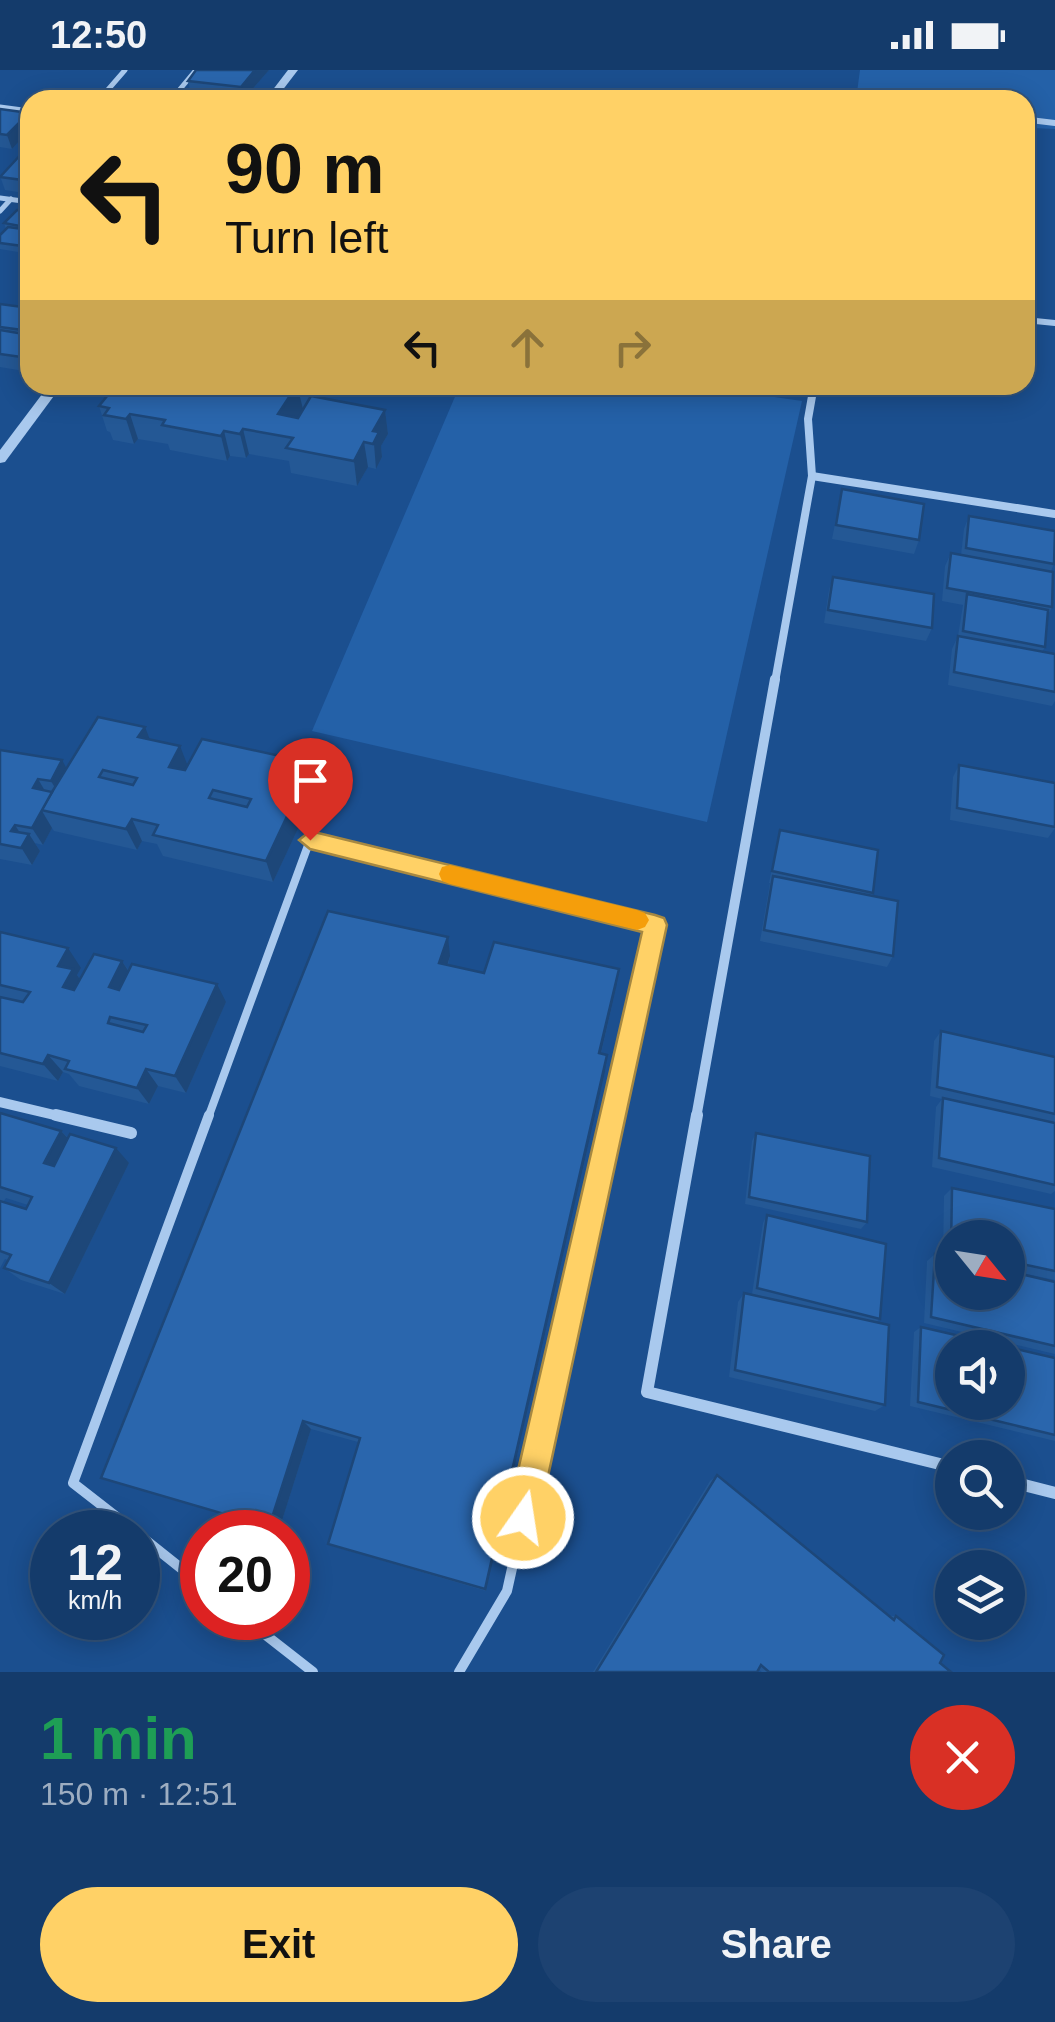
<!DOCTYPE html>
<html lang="en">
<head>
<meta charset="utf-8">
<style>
  :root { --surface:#143b6b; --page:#1d4271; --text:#f1f3f6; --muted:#9dadc1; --line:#33557e; --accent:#ffd166 }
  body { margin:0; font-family:Helvetica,sans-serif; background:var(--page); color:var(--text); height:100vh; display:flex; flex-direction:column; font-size:38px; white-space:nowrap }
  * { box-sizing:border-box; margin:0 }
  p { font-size:32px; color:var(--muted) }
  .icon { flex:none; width:55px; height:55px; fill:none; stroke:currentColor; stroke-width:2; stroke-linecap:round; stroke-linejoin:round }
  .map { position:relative; height:1602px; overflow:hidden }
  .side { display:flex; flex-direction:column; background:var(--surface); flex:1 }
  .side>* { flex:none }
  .banner { position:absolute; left:20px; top:20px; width:1015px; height:305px; border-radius:30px; box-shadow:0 5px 25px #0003,0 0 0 2px var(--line); background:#ffd166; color:#111; overflow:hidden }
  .needle { width:65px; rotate:120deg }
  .controls { position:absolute; left:935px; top:1150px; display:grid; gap:20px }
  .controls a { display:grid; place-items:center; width:90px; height:90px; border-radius:50%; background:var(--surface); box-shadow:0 5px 25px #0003,0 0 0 2px var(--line); font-size:50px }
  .speed { position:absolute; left:30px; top:1440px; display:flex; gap:20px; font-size:50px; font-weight:700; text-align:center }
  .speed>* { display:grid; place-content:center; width:130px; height:130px; border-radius:50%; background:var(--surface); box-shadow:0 5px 25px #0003,0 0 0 2px var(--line); line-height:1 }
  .speed small { font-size:25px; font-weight:400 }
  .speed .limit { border:15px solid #d22; background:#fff; color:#111 }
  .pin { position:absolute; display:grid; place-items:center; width:85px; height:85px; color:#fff; margin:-102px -42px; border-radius:50% 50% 50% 0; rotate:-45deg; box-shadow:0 0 10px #0007 }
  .pin .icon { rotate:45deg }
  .me { position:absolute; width:110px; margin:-55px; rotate:13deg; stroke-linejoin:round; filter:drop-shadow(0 0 8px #0008) }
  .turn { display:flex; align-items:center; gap:35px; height:210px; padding:0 40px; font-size:45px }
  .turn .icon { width:130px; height:130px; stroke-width:2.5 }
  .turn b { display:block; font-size:70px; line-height:85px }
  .lanes { display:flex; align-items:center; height:95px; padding:0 40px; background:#0003; justify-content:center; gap:50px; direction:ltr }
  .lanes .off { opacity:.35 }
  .round { display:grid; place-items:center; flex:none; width:105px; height:105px; border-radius:52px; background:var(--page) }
  .summary { display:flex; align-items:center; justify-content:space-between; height:170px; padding:0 40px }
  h1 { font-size:60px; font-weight:700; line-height:75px; color:#1e9e55 }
  .button { display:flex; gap:20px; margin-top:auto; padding:20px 40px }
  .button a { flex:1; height:115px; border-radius:60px; background:var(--accent); color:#111; font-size:40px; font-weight:700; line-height:115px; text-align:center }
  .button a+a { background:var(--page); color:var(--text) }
  .status { display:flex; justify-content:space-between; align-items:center; height:70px; padding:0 50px; background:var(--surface); direction:ltr }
  .status svg { height:28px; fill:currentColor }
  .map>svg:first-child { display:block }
</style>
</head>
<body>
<div class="status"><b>12:50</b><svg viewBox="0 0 49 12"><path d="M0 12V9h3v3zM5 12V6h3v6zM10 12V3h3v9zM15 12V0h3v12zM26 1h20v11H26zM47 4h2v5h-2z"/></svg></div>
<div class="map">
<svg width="1055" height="1602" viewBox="0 0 1055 1602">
  <rect width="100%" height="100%" fill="#1b4f8f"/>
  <g fill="#2461a8">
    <path d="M860,0H1055V59L1032,58V243H1025V30H856Z"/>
    <path d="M460,315H690L802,331L707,752L312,661Z"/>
  </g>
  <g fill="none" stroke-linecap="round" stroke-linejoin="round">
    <g stroke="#a9c9ee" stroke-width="5">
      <path d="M99,30L125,0"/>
      <path d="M171,30L196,0"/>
      <path d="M0,37L30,41"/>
      <path d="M0,128L30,132"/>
      <path d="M0,141L11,129"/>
    </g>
    <path stroke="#a9c9ee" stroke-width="8" d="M208,1048L310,770L655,855L612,1048"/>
    <g stroke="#a9c9ee" stroke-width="10">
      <path d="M136,1462L73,1413L209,1045"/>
      <path d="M138,1464L202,1515"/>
      <path d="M244,1548L313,1602"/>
      <path d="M459,1602L507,1521L613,1045"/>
    </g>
    <g stroke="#a9c9ee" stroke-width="6">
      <path d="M1030,50L1055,53"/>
      <path d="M1025,250L1055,253"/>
    </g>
    <g stroke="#a9c9ee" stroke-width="8">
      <path d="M812,406L1055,444"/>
      <path d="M775,612L812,406L808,349L814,315"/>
    </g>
    <g stroke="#a9c9ee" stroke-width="10">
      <path d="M0,1032L67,1048"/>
      <path d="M696,1048L775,609"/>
    </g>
    <g stroke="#a9c9ee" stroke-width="12">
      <path d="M56,1045L131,1063"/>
      <path d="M697,1045L647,1322L952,1397"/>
      <path d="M1008,1411L1055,1423"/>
    </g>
    <g fill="#a9c9ee" fill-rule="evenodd">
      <path d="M288,0H298L275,30H265Z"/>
      <path d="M49,315H62L5,392L0,393V380Z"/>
    </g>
  </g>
  <g fill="#245895" fill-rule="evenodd">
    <path d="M196,0H269L243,30L191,24L188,11Z"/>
    <path d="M0,40L30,47V59L12,79L0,77Z"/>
    <path d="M30,82V124L5,120L0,106Z"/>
    <path d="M30,142V184L0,179V165L6,159L4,153Z"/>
    <path d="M0,234L30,238V302L0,297Z"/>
    <path d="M245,315H341L335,326L326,324L323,328L385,340L388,364L381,376L382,387L376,399L368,397L357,416L291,403L289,391L249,384L246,388L230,386L227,391L170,380L168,374L138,369L134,374L113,370L110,362L107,361L99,336L131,323L242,318Z"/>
    <path d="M842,419L919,470L914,484L832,469Z"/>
    <path d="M969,446L1054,494L1051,501L1052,537L1048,545L1045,577L1042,582L1055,584V631L1052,636L948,615L952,579L958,566L963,535L942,531L945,496L951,483L961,485L964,459Z"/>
    <path d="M833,507L932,558L926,571L824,553L829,520Z"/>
    <path d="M150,670L188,695L318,716L273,812L163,786L157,774L142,771L137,780L54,761L52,758L43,775L35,773L40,781L32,795L0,789V680L66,699Z"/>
    <path d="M959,695L1055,713V758L1048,768L950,750L953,707Z"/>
    <path d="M780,760L873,823L872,826L893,886L887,897L760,871L770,813H769Z"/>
    <path d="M0,862L81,898L77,905L80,909L122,891L129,901L226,932L186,1023L158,1016L149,1034L79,1016L69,1004L63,1002L58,1011L0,996Z"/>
    <path d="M450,886L448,895L484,903L616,918L601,984L607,985L605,1002L486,1521L336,1477L358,1372L311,1359L279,1460L117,1413Z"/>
    <path d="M941,961L1055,987V1121L1051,1124L932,1097L936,1037L942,1029L930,1026L934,971Z"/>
    <path d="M0,1043L61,1061L68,1068L129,1093L65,1224L21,1210L4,1198L8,1190L5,1189L0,1198ZM6,1128L28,1135L26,1139L3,1132Z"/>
    <path d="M756,1063L867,1152L861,1159L745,1134L752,1071Z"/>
    <path d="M952,1118L1055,1139V1210L1008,1200V1168H952V1222L1055,1212V1284L924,1253L927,1191L935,1184L943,1186L944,1126Z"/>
    <path d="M767,1145L880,1249L876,1252L885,1335L875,1341L729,1307L738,1232L744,1223L752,1224L763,1153Z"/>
    <path d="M921,1257L1055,1288V1371L910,1336L914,1262Z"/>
    <path d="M717,1405L889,1546H896L940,1593L951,1602H762L758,1599L757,1602H593L710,1411Z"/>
  </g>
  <g fill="#1d4779">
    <path d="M255,0H269L243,30L241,17Z"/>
    <path d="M29,43L30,59L12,79L7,65Z"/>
    <path d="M297,315L303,339L285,367L278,344Z"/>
    <path d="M311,315H324L326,324L315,341Z"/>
    <path d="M333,315H341L335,326Z"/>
    <path d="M385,340L388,364L381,376L382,387L376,399L373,361Z"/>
    <path d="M130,344L138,369L134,374L126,349Z"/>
    <path d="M243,359L249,384L246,388L240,364Z"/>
    <path d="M224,361L230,386L227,391L221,366Z"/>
    <path d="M364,372L368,397L357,416L354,391Z"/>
    <path d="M145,657L154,680L138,667Z"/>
    <path d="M180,676L189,699L178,719L169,697Z"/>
    <path d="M62,690L72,708L61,728L51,711Z"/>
    <path d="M312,693L318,716L273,812L266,791Z"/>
    <path d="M38,709L48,726L33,718Z"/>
    <path d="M42,741L52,758L43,775L32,758Z"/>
    <path d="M132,749L142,771L137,780L126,759Z"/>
    <path d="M15,755L25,771L29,764L40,781L32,795L11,761Z"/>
    <path d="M448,867L450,886L442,912L439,893Z"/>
    <path d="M68,878L81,898L77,905L86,918L77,936L63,917L58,896Z"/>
    <path d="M122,891L134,910L121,936L109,917Z"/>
    <path d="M619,899L616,918L597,1000L599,983Z"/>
    <path d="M217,914L226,932L186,1023L175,1006Z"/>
    <path d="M48,985L63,1002L58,1011L43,994Z"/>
    <path d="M607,985L605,1002L486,1521L485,1519Z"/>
    <path d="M146,999L158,1016L149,1034L137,1018Z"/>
    <path d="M61,1061L76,1077L60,1107L44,1093Z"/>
    <path d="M116,1078L129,1093L65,1224L49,1213Z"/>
    <path d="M303,1351L311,1359L279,1460L269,1457Z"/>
  </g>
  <g fill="#2a66ad" stroke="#1d4779" stroke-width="2.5" fill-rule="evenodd">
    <path d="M196,0H255L241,17L188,11Z"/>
    <path d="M0,39L29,43L7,65L0,64Z"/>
    <path d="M24,81L30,82V111L0,107Z"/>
    <path d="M17,140L30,142V158L4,153Z"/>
    <path d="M8,157L30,160V177L0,173V165Z"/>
    <path d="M0,234L30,238V261L0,257Z"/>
    <path d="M0,260L30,265V286L28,288L0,284Z"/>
    <path d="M137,315H225L242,318L245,315H297L278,344L298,348L311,326L385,340L373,361L379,362L373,374L364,372L354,391L286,378L293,368L243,359L240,364L224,361L221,366L162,355L165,350L130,344L126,349L104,345L109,338L99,336L112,320L131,323Z"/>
    <path d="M842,419L924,434L919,470L836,455Z"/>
    <path d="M969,446L1055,461L1054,494L966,478Z"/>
    <path d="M951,483L1053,502L1052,537L947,518Z"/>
    <path d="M833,507L934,524L932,558L828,540Z"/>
    <path d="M967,524L1048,540L1045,577L963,561Z"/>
    <path d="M958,566L1055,584V622L954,602Z"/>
    <path d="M98,647L145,657L138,667L180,676L169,697L185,700L202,669L312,693L266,791L153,765L158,755L132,749L126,759L41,740ZM103,700L137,708L133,715L99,707ZM213,720L251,729L247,737L209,728Z"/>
    <path d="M0,680L62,690L51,711L38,709L33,718L52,722L32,758L15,755L11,761L29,764L21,778L0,774Z"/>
    <path d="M959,695L1055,713V757L957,738Z"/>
    <path d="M780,760L878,780L873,823L772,801Z"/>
    <path d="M773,806L898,831L893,886L764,860Z"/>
    <path d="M328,841L448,867L439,893L484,903L494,872L619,899L599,983L607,985L485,1519L328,1474L360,1368L303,1351L269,1457L101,1408Z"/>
    <path d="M0,862L68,878L58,896L73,899L63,917L74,920L94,884L122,891L109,917L119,920L132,894L217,914L175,1006L146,999L137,1018L65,999L69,991L48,985L43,994L0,983V927L23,932L30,922L0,915ZM110,947L147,955L143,962L108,953Z"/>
    <path d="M941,961L1055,987V1044L937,1017Z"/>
    <path d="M943,1028L1055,1053V1115L939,1088Z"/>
    <path d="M0,1043L61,1061L44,1093L54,1096L70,1064L116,1078L49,1213L4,1198L11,1185L0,1181V1131L26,1139L32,1127L0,1117Z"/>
    <path d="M756,1063L870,1086L867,1152L749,1127Z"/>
    <path d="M952,1118L1055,1139V1201L1008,1191V1168H952V1180H951Z"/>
    <path d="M767,1145L886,1174L880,1249L757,1218Z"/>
    <path d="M935,1184L952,1188V1222H1008V1201L1055,1212V1276L931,1247Z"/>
    <path d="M744,1223L889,1255L885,1335L735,1300Z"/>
    <path d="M921,1257L1055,1288V1365L918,1332ZM952,1278H1008V1332H952Z"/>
    <path d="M717,1405L894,1550L896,1546L944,1585L940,1593L951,1602H769L761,1595L757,1602H596Z"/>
  </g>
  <path fill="#ffd166" stroke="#a68842" stroke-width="2.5" d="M310,761L655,845L664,848L667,855L539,1448L534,1458L523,1463L512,1458L507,1448L642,862L310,779L299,770Z"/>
  <path fill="#f59e0b" d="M450,795L637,840L645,843L649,850L645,857L637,860L450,814L442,811L439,804L442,797Z"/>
</svg>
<div class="controls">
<a><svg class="needle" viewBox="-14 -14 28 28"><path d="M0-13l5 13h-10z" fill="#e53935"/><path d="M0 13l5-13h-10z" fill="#9dadc1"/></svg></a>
<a><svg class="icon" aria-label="sound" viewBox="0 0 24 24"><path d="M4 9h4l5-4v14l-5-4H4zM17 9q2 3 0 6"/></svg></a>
<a><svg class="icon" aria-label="search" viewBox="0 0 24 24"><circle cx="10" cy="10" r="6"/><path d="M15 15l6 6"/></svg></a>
<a><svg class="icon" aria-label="layers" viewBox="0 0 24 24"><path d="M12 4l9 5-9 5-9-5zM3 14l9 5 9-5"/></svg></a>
</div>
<div class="speed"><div>12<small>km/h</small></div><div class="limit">20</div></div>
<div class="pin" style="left:310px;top:770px;background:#d93025"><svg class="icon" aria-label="arrive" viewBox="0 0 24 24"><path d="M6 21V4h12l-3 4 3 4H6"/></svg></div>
<svg class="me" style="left:523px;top:1448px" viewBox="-20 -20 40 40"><circle r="17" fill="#ffd166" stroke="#fff" stroke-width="3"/><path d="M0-11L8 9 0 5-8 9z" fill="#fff"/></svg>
<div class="banner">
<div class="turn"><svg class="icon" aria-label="left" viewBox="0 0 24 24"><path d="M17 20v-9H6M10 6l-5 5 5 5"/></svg><div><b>90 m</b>Turn left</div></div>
<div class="lanes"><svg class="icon" aria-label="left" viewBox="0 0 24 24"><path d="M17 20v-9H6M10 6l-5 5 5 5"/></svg><svg class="icon off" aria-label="ahead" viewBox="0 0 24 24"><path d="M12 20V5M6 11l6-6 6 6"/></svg><svg class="icon off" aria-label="right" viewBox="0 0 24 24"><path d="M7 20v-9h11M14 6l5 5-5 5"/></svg></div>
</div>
</div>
<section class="side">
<div class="summary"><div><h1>1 min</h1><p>150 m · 12:51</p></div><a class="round" style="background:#d93025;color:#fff"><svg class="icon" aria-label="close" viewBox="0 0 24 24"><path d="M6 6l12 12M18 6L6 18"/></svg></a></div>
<div class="button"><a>Exit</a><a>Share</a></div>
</section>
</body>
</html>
